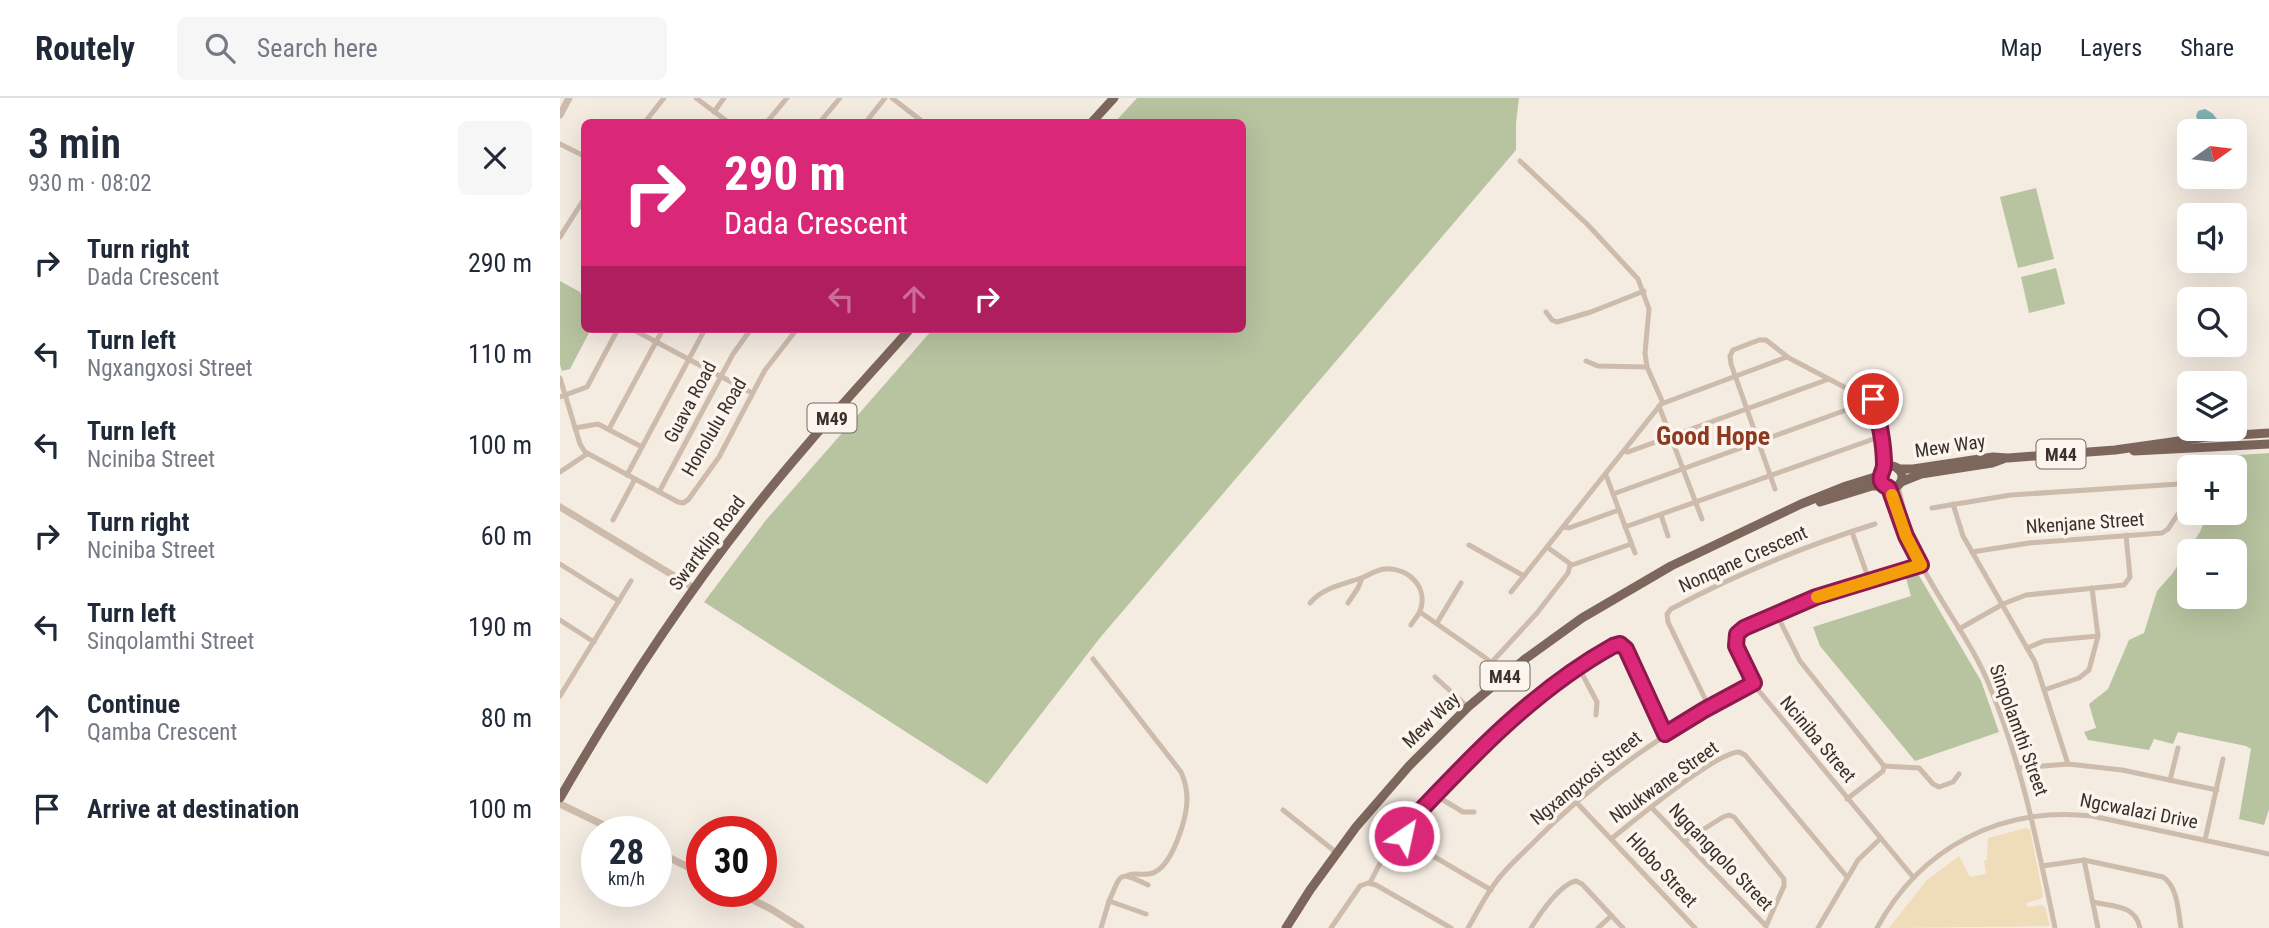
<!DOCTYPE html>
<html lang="en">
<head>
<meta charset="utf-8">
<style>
  :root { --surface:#fff; --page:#f6f6f7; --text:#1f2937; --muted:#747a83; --line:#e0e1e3 }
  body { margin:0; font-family:"Roboto Condensed",sans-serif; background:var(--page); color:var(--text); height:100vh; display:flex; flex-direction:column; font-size:26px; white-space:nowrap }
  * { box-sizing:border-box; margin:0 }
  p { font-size:23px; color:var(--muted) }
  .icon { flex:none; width:38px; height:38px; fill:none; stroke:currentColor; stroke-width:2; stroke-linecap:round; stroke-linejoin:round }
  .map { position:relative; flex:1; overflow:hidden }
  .details { display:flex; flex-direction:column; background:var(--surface); width:560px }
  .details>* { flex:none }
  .top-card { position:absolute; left:21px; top:21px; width:665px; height:214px; border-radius:10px; box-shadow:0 7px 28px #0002; background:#db2777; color:#fff; overflow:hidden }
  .needle { width:46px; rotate:76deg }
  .fabs { position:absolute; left:1617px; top:21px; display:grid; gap:14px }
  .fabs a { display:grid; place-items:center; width:70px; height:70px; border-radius:10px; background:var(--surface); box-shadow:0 7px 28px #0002; font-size:35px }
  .speed { position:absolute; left:21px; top:718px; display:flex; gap:14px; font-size:35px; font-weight:700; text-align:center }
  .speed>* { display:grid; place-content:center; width:91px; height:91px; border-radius:50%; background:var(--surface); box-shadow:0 7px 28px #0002; line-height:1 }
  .speed small { font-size:18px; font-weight:400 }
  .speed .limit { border:10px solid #d22; background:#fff; color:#111 }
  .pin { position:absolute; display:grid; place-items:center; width:60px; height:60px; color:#fff; margin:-30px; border:4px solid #fff; border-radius:50%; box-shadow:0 2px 7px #0007 }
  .me { position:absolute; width:77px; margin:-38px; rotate:34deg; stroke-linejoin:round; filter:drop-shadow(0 0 5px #0008) }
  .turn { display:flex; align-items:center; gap:24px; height:147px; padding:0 28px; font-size:32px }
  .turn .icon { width:91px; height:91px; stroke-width:2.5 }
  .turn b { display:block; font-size:49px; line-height:60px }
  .lanes { display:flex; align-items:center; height:66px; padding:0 28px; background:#0003; justify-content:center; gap:35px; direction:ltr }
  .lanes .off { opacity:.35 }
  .round { display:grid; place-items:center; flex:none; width:74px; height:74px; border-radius:10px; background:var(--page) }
  .headline { display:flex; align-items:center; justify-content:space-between; height:119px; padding:0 28px }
  h1 { font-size:42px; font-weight:600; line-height:52px }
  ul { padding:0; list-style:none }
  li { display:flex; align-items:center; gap:21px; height:91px; padding:0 28px }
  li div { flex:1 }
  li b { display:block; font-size:26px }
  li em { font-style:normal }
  header { display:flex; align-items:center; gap:42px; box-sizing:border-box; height:98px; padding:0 35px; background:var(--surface); border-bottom:2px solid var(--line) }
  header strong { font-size:33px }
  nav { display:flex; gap:38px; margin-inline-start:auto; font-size:24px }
  .search { width:490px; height:63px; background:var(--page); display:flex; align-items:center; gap:18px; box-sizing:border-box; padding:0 24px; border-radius:10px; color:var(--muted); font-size:26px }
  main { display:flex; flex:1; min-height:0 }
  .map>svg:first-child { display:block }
</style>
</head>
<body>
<header>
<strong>Routely</strong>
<div class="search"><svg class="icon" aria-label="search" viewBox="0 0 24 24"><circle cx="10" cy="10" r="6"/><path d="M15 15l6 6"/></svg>Search here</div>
<nav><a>Map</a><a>Layers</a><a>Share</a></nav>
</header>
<main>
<section class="details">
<div class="headline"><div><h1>3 min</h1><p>930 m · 08:02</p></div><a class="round"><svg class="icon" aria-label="close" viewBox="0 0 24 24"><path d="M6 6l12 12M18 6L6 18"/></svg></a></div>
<ul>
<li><svg class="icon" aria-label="right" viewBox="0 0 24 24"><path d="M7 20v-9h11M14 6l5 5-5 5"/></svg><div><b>Turn right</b><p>Dada Crescent</p></div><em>290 m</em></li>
<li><svg class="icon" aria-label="left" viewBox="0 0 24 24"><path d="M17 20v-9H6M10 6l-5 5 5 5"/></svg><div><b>Turn left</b><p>Ngxangxosi Street</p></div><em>110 m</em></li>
<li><svg class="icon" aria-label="left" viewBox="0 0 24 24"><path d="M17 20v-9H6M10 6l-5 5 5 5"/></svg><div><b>Turn left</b><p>Nciniba Street</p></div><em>100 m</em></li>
<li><svg class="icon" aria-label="right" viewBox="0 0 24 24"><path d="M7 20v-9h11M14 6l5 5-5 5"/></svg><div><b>Turn right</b><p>Nciniba Street</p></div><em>60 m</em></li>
<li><svg class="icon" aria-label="left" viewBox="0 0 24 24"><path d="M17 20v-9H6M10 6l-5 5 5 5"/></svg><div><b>Turn left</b><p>Sinqolamthi Street</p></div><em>190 m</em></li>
<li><svg class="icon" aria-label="ahead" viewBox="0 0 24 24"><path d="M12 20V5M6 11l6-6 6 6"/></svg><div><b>Continue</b><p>Qamba Crescent</p></div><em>80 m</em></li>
<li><svg class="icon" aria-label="arrive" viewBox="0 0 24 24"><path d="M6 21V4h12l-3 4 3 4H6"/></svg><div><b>Arrive at destination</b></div><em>100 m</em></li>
</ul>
</section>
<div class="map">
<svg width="1709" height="830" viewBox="0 0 1709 830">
  <rect width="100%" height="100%" fill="#f4ebe1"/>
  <g fill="#b8c4a0" fill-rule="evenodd">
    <path d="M577,0H959L956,25V52L539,541L427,686L144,504L206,422L373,231H682V24H555Z"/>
    <path d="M1476,90L1494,161L1458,170L1440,99Z"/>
    <path d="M1496,170L1505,206L1469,215L1461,179Z"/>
    <path d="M0,183L20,194L24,208V231H31L10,271L2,273L0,267Z"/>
    <path d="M1709,355V711L1704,727L1679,721L1691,651L1686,648L1618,634L1613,646L1594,641L1589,652L1528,642L1524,634L1536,630L1529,606L1548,591L1569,542L1584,535L1597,493L1612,476L1640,434L1648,415H1675V369H1662L1665,358ZM1629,453H1675V499H1629Z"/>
    <path d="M1358,476L1421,583L1439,634L1355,663L1260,548L1253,529L1351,498L1345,477Z"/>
  </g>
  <path fill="#efdcb8" d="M1466,730L1470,731L1483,798L1480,801L1466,805L1467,809L1481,807L1485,809L1490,828L1329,830L1366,783L1399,758L1410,779L1426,776L1424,763L1427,762L1428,740Z"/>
  <path fill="#7fb0b2" d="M1645,11L1652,15L1667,33H1642L1636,18L1638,13Z"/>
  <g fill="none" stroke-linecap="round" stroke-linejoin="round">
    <g stroke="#cdbbac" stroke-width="5">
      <path d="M136,0L168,24"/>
      <path d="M332,0L363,24"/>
      <path d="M154,14L164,0"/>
      <path d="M85,24L104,0"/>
      <path d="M207,24L227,0"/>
      <path d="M260,24L280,0"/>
      <path d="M306,24L325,0"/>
      <path d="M0,46L24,58"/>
      <path d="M960,63L1028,127L1078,181L1089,211L1085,255L1087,269L1103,305"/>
      <path d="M0,139L24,101"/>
      <path d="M986,214L992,222L997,224L1031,214L1084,193"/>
      <path d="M72,231L192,295"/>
      <path d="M1026,263L1038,268L1087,269"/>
      <path d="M0,280L20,346L25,354L118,404L123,405L128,402L159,359L205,272L237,231"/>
      <path d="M1310,291L1322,341L1333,369"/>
      <path d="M0,299L27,289L58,231"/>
      <path d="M1099,308L1142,421"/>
      <path d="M15,330L38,326L82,349"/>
      <path d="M49,331L103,231"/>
      <path d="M1322,341L1324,371"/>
      <path d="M1064,353L1068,354L1269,281"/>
      <path d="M0,374L27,356"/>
      <path d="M67,377L145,231"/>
      <path d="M1046,377L1075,455"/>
      <path d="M1338,388L1352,445"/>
      <path d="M1329,390C1340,417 1348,443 1362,468C1383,509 1413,546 1430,589C1462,666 1478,748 1495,830"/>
      <path d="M1215,391L1171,266L1170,258L1173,252L1199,242H1206L1229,260L1286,290L1296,303L1313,301"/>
      <path d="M99,394L173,256L191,231"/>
      <path d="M1053,396L1289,311L1296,303"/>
      <path d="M1393,406L1403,438L1475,564L1508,666"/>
      <path d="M1372,410L1451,397L1619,386L1625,388L1628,401L1608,431L1602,435L1469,445L1412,454"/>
      <path d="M1101,417L1108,438"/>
      <path d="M53,422L75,381"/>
      <path d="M1004,429L1009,430L1059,412"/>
      <path d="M1065,429L1322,338"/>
      <path d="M1292,434L1309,482"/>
      <path d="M909,447L964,478"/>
      <path d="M987,449L1012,467L1071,446"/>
      <path d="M0,466L59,503"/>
      <path d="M951,494L1101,306L1227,259"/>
      <path d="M750,505C763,489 785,486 804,479C810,476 817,472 824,471C848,469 869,489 860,513C858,518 853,523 851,527"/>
      <path d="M788,505L798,490L802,480"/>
      <path d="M860,514L927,561L944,578"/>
      <path d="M1216,515L1240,563L1324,668"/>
      <path d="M0,522L34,544"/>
      <path d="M877,525L901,485"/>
      <path d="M1399,531L1443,506L1466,497L1564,487L1570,479L1566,437"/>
      <path d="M1467,550L1484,543L1538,538"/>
      <path d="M533,561L621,674C625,683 627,691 627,701C627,720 613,765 595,774C586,779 577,774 568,777"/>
      <path d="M931,565L977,515L1008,475L1010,467"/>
      <path d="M1019,570L1037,604L1036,617"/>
      <path d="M875,579L908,609"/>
      <path d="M1484,592L1519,580L1529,572L1538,538L1532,490"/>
      <path d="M0,598L71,483"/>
      <path d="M1149,609L1108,524L1107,516L1111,511C1179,475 1241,449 1315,426"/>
      <path d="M1324,668L1359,670L1373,686L1379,689L1393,684L1399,676"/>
      <path d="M1458,670L1508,666L1562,672L1657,692"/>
      <path d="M1610,682L1618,650"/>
      <path d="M875,697L903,714H914"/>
      <path d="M1287,701L1323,673L1324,668"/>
      <path d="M1016,704L1135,830"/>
      <path d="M1091,709L1206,828"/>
      <path d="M723,712L777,755"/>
      <path d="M1051,741C1073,724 1156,654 1179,654L1185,657L1287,779"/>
      <path d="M1645,742L1663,661"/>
      <path d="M1125,743L1163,719L1169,717L1174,719L1224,781V788L1206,828"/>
      <path d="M1524,762L1538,830"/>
      <path d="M1482,768L1524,762L1603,779C1618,789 1618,813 1621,830"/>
      <path d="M1353,779L1199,593L1175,543L1177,536L1184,530L1232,508L1361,467"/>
      <path d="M810,785C819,767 828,747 844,735"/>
      <path d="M931,792L849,744C844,740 842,735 845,729C901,670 952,617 1018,571C1030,562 1045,549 1060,546L1066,551L1106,636"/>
      <path d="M549,803C562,774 558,773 588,787"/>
      <path d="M1533,804C1553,809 1575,806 1580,830"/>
      <path d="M541,830L549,803L586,816"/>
      <path d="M771,830L800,788L808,785L816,787L891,830"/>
      <path d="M908,830C917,815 925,798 936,784C946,770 960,758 973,745C1037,679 1113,629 1194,585"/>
      <path d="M971,830C979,817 1000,786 1016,783L1022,786L1063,830"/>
      <path d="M1038,830L1051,818"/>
      <path d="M1258,830L1298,762L1320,741"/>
      <path d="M1317,830C1361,749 1441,708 1532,718L1709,756"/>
    </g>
    <g stroke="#cdbbac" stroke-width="7">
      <path d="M0,17L9,0"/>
      <path d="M0,409L134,490"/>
      <path d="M0,706L56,733"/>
      <path d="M96,753L142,776"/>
      <path d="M175,793L211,811L241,830"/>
    </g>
    <g stroke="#7d675c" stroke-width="9">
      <path d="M532,24L554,0"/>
      <path d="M1574,353L1709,346"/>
      <circle cx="1331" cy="379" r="11"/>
      <path d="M1338,371H1353L1433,359L1448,360L1555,352L1647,339L1709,335"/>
      <path d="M1341,384L1361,376L1432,365L1443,361"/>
      <path d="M1260,404L1312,388H1325"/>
      <path d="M0,700C56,603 117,509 186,421C237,355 295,293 350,231"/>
      <path d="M726,830L750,792L796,729L849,668L908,609L965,561L1022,520L1111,468L1241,406L1286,388L1315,379L1321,375"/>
    </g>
  </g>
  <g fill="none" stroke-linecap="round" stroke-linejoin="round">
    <defs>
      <path id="route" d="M844,738L845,729C908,662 972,593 1053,548L1060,546L1066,551L1105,636L1144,612L1194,585L1176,548L1177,536L1184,530L1256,499L1361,467L1346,438L1329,390C1325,388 1323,388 1321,383C1319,377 1324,373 1324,367C1324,345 1319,322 1313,301"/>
    </defs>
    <use href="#route" stroke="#8e194d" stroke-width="18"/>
    <use href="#route" stroke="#db2777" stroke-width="12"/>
    <path stroke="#f59e0b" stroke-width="12" d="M1257,499L1361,467L1346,438L1332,397"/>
  </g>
  <g text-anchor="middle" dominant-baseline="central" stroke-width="7" stroke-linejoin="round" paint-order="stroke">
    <g fill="#fbf5ee" stroke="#756b66" stroke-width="2">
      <rect x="247.5" y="305.5" width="49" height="29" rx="5"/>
      <rect x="1476.5" y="341.5" width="49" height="29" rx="5"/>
      <rect x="920.5" y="563.5" width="49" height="29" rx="5"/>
    </g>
    <g font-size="18" font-weight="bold" fill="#3b302b">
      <text x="272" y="320">M49</text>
      <text x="1501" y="356">M44</text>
      <text x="945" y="578">M44</text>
    </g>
    <g font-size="19" fill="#3b302b" stroke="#fbf5ee">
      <text transform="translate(130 304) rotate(-62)">Guava Road</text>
      <text transform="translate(154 329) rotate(-60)">Honolulu Road</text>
      <text transform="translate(1390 348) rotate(-8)">Mew Way</text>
      <text transform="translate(1525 425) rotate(-4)">Nkenjane Street</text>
      <text transform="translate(147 445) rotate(-53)">Swartklip Road</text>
      <text transform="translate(1183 461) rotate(-24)">Nonqane Crescent</text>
      <text transform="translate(871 622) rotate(-44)">Mew Way</text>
      <text transform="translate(1459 632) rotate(70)">Sinqolamthi Street</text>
      <text transform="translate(1258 641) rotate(50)">Nciniba Street</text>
      <text transform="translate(1026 680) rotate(-39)">Ngxangxosi Street</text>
      <text transform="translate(1104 684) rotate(-35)">Nbukwane Street</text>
      <text transform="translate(1579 713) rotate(11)">Ngcwalazi Drive</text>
      <text transform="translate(1161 759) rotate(46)">Ngqangqolo Street</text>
      <text transform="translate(1102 772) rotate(47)">Hlobo Street</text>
    </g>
    <g font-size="26" font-weight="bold" fill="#8c3b22" stroke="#fbf5ee">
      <text x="1153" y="338">Good Hope</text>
    </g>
  </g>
</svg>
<div class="fabs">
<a><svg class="needle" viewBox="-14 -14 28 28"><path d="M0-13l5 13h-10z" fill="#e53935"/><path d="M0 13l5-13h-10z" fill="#747a83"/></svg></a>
<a><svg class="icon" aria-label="sound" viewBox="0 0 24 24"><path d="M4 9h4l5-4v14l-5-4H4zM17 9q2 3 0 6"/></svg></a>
<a><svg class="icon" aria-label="search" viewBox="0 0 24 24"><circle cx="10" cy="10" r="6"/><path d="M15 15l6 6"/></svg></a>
<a><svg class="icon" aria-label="layers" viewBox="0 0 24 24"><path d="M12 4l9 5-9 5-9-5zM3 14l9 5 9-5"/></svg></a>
<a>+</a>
<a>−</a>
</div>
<div class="speed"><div>28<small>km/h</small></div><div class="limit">30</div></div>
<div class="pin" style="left:1313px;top:301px;background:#d93025"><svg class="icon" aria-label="arrive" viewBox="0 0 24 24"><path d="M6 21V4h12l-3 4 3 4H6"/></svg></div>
<svg class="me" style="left:844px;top:738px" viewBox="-20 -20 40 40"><circle r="17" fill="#db2777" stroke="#fff" stroke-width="3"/><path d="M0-11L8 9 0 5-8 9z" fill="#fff"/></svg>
<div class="top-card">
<div class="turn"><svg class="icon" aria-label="right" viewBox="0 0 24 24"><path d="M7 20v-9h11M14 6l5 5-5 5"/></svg><div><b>290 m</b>Dada Crescent</div></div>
<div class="lanes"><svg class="icon off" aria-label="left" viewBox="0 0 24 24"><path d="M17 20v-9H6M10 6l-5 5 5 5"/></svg><svg class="icon off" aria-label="ahead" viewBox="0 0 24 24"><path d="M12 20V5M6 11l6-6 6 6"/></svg><svg class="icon" aria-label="right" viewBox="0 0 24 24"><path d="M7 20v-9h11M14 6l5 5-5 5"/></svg></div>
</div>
</div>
</main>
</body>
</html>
